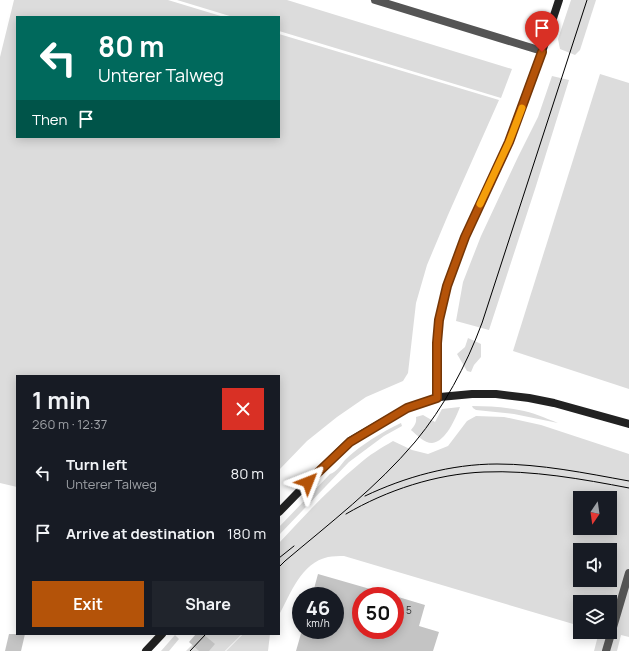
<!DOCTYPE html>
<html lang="en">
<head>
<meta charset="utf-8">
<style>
  :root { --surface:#171b24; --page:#20242c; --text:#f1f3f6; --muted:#9ea1a6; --accent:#b45309 }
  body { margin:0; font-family:Manrope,sans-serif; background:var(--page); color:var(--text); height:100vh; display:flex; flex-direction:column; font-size:15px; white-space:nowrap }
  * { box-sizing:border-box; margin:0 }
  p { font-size:13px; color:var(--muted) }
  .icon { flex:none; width:22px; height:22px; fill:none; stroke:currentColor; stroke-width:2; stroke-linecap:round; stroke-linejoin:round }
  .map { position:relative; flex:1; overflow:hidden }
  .details { position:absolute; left:16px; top:375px; width:264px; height:260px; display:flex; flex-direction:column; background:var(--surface); border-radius:0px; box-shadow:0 2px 10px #0003 }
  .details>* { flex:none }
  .guide { position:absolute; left:16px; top:16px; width:264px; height:122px; border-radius:0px; box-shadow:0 2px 10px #0003; background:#00695c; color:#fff; overflow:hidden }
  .needle { width:26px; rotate:193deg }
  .controls { position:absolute; left:573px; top:491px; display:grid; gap:8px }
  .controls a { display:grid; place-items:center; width:44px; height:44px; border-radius:0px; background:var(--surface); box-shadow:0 2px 10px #0003; font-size:20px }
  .speed { position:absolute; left:292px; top:587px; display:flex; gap:8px; font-size:20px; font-weight:700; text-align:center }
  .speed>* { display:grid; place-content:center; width:52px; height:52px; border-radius:50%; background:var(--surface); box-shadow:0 2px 10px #0003; line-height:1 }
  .speed small { font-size:10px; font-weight:400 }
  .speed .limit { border:6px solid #d22; background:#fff; color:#111 }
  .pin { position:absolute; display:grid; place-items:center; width:34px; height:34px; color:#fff; margin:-41px -17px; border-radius:50% 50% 50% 0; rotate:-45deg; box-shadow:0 0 4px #0007 }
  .pin .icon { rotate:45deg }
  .me { position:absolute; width:44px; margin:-22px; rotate:45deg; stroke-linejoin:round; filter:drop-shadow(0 0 3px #0008) }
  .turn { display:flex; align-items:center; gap:14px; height:84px; padding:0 16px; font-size:18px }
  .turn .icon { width:52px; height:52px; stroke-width:2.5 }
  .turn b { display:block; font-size:28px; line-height:34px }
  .then { display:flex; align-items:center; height:38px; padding:0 16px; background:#0003; gap:8px; font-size:15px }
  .round { display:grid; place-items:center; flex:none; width:42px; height:42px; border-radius:0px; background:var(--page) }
  .overview { display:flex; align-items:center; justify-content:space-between; height:68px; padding:0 16px }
  h1 { font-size:24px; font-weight:700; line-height:30px }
  .primary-button { display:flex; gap:8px; margin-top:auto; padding:8px 16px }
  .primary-button a { flex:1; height:46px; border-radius:0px; background:var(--accent); color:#fff; font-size:16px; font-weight:700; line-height:46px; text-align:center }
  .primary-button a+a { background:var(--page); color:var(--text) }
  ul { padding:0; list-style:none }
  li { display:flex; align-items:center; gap:12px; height:60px; padding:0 16px }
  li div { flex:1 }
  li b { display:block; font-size:15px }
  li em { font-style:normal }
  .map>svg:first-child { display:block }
</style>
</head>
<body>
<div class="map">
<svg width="629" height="651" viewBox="0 0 629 651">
  <rect width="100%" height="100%" fill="#fff"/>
  <g fill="#dcdcdc" fill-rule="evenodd">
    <path d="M14,0H168L224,17H17V137H279V34L499,100L448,215L427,265L416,303L408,373L403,381L366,397L337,417L307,441L279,470V376H17V487L0,483V57Z"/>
    <path d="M177,0H287L512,69L501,98L279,31V17H233Z"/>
    <path d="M571,0H596L580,50L575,55L560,49L558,39Z"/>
    <path d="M600,74L629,83V389L513,351Z"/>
    <path d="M552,76L569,80L536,186L489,330L456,321L463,282L481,236L518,157L538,117Z"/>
    <path d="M468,338L481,344V357L474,365L471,372L467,371L457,354L465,347Z"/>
    <path d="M472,406C488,406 504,407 519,410C533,412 545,418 558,423L514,414L476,410L473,408Z"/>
    <path d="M460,407C456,417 446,442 432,443C424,443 417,435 411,430C414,426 417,423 416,417L423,415L435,422L442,409Z"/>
    <path d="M476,416L504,417L541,425L629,454V637L621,635L617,651H594L599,632H610V602H580V626L344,556C339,556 333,556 328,557C301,563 291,593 279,615V543C304,516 329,489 358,465C369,455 381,448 393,441L412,450L428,454L448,446L467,421ZM580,498H610V528H580ZM580,550H610V580H580Z"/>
    <path d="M401,423L402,426L384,436L349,462L279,535V527L330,474C337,472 341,464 346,459C362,444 382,432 401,423Z"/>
    <path d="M203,634H242L225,651H186Z"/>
    <path d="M243,634H270L268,651H226Z"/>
    <path d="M175,635L179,639L169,651H161Z"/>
  </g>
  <g fill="#c4c4c4">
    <path d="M318,574L384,593V596H361V630H395V596L425,605L419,626L439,632L433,651H296L302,630H335V596H312Z"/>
    <path d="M9,634H25L21,651H5Z"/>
    <path d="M196,634H203L215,644L209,651H199L189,642Z"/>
  </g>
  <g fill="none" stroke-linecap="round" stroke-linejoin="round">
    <g stroke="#555" stroke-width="8">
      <path d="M375,0L542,51"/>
      <path d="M606,651L629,573"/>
    </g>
    <g stroke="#222" stroke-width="8">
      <path d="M437,398V343L439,320L447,286L465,237L509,142L541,55L559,0"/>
      <path d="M279,512L318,472L350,441L407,408L440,397L472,394H496L529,398L554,403L629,424"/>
      <path d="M146,651L162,634"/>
    </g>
    <g stroke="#000" stroke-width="1">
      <path d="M365,496C405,477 451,464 497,464C541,464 585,473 629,481"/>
      <path d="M346,514C387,490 436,474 484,472C532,470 582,479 629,488"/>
      <path d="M279,558L294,546"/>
      <path d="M279,567L285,561C330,523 377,487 415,442C444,407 466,366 482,323L587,0"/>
      <path d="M190,651L206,634"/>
    </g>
  </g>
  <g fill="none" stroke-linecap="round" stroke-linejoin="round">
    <defs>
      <path id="route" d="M308,482L350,442L407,408L437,398V343L439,320L447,286L465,237L509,142L542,52"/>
    </defs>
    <use href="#route" stroke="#753606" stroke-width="10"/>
    <use href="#route" stroke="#b45309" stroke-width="7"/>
    <path stroke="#f59e0b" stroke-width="7" d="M480,204L509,142L522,108"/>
  </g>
  <g text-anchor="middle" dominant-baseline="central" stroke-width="3" stroke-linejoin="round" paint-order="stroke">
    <g font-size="10" fill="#313131">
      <text x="409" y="610">5</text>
    </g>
  </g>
</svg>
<div class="controls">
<a><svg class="needle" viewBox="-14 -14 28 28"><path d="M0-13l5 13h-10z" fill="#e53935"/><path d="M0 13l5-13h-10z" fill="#9ea1a6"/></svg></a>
<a><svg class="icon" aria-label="sound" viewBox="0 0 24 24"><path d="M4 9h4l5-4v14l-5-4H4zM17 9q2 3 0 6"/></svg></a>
<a><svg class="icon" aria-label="layers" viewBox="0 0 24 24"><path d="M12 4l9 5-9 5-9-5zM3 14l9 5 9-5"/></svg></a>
</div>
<div class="speed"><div>46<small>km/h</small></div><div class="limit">50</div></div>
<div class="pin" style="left:542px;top:52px;background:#d93025"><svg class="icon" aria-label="arrive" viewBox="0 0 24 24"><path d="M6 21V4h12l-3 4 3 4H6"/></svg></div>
<svg class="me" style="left:308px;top:482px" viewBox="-20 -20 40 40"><path d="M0-17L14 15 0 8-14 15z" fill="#b45309" stroke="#fff" stroke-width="4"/></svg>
<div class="guide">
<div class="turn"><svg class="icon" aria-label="left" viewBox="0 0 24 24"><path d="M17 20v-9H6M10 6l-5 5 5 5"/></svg><div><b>80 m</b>Unterer Talweg</div></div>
<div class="then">Then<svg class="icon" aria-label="arrive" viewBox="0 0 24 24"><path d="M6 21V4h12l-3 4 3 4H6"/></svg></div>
</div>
<section class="details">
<div class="overview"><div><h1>1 min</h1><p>260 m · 12:37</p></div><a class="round" style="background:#d93025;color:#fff"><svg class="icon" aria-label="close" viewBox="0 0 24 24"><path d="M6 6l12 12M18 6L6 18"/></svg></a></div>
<ul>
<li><svg class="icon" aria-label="left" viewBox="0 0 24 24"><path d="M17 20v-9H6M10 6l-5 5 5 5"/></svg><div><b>Turn left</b><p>Unterer Talweg</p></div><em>80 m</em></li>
<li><svg class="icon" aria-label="arrive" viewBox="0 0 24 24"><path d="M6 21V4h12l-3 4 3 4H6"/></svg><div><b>Arrive at destination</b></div><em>180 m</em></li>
</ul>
<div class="primary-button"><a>Exit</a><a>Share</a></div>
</section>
</div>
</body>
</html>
